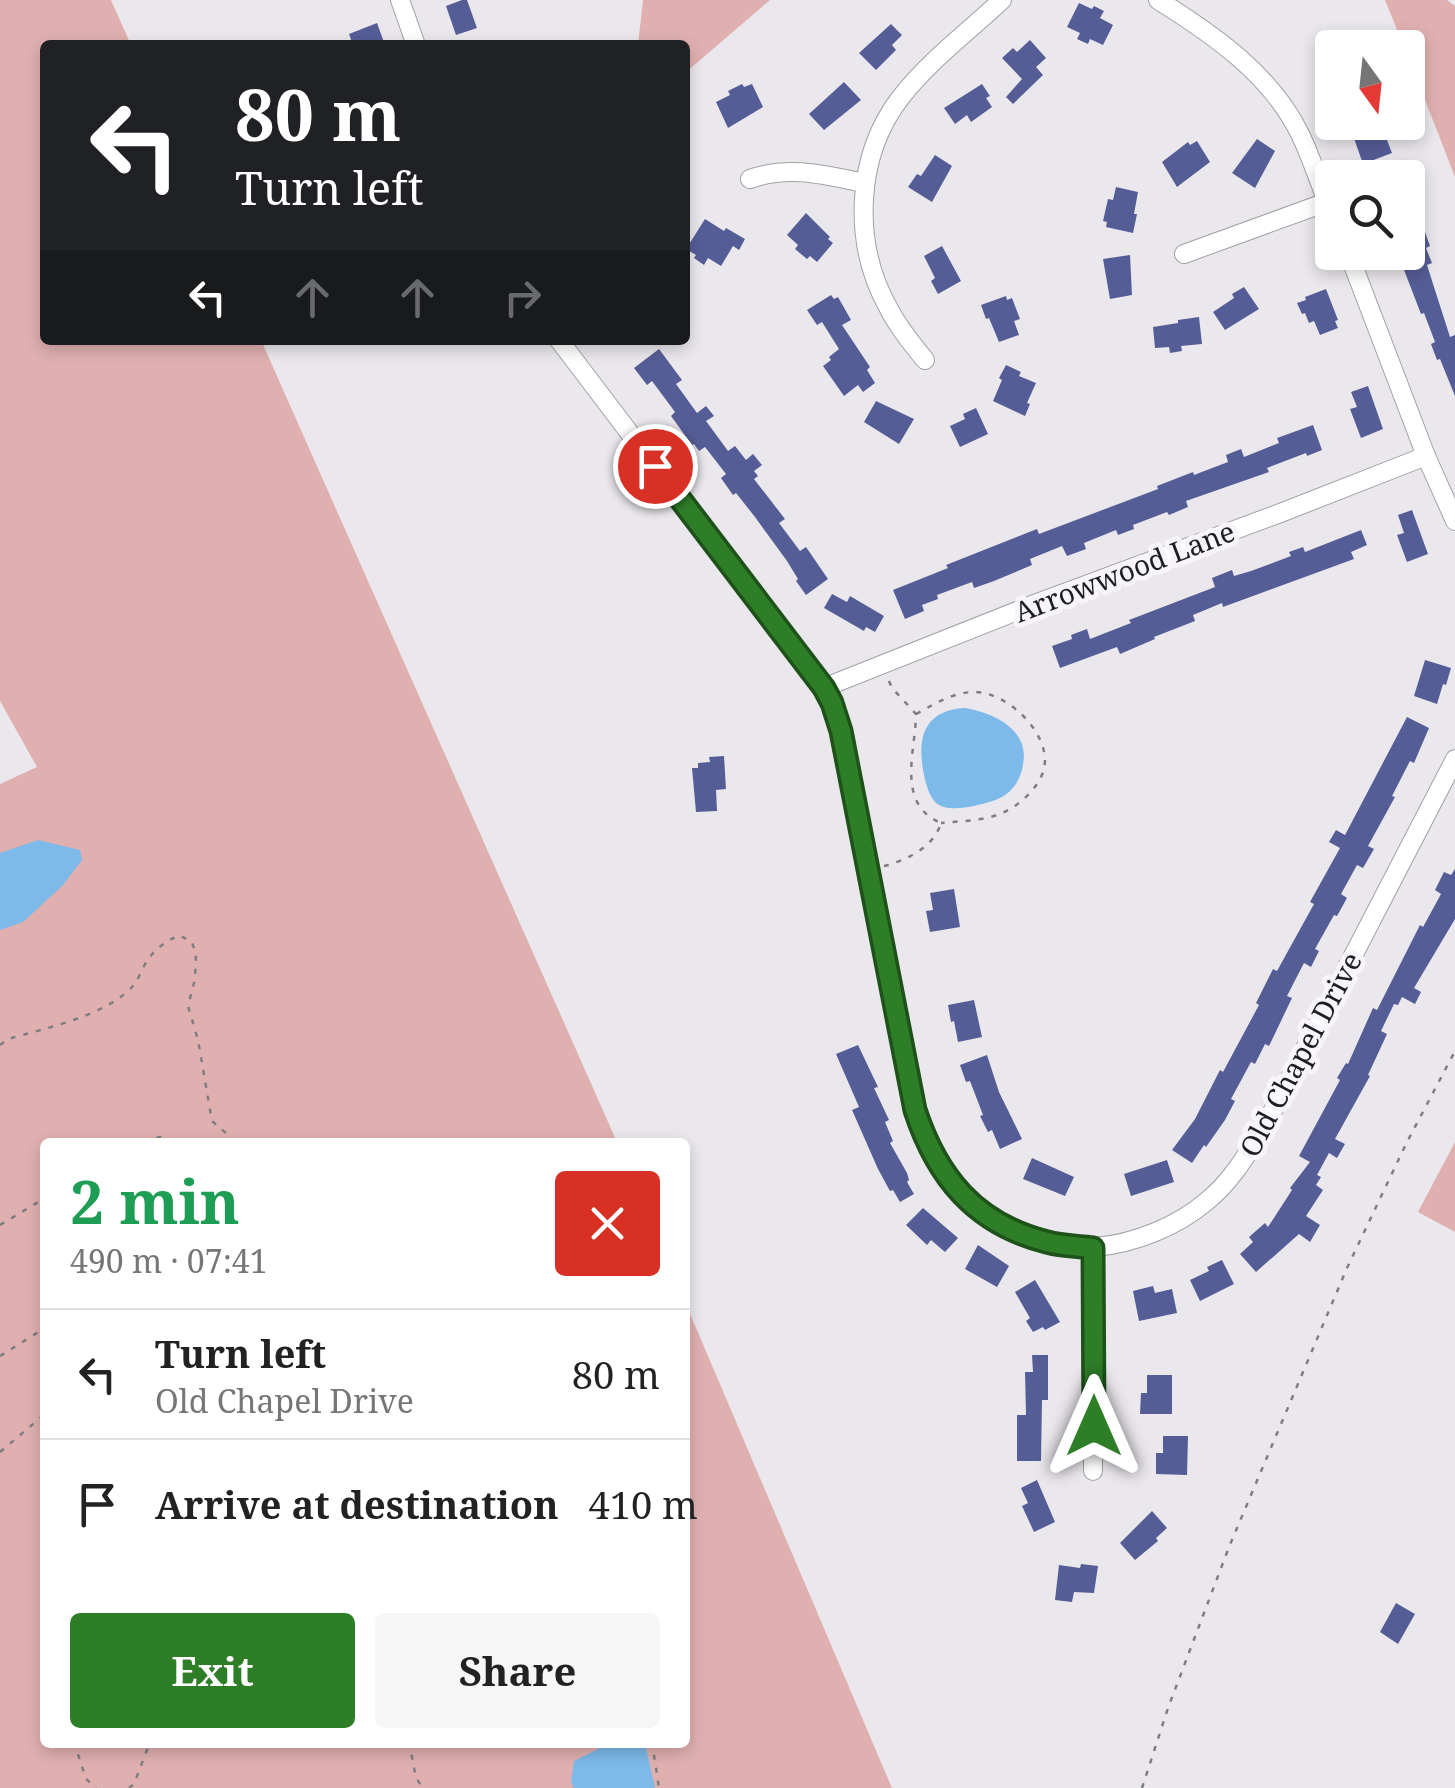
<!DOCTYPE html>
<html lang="en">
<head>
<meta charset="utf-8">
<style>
  :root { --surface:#fff; --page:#f6f6f6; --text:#222; --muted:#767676; --line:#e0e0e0; --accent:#2e7e28 }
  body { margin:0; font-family:"Noto Serif",serif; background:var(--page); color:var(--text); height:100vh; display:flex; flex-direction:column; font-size:38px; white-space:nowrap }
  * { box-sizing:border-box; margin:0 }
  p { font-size:32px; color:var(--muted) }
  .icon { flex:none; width:55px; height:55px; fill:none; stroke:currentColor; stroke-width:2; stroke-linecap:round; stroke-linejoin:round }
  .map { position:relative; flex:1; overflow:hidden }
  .side { position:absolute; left:40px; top:1138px; width:650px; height:610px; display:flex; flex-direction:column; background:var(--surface); border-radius:10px; box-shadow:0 5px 15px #0003 }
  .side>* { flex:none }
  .guide { position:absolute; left:40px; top:40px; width:650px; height:305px; border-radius:10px; box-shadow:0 5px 15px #0003; background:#202124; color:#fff; overflow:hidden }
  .needle { width:65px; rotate:165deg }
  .controls { position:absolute; left:1315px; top:30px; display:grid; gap:20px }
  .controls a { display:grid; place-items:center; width:110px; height:110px; border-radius:10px; background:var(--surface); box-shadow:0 5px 15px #0003; font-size:50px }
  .pin { position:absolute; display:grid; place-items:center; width:85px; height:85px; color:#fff; margin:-42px; border:5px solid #fff; border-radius:50%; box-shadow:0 2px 10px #0007 }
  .me { position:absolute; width:110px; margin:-55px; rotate:0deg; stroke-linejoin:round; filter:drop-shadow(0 0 8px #0008) }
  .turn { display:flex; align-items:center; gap:35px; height:210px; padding:0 30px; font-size:45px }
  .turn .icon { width:130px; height:130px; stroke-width:2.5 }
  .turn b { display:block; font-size:70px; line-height:85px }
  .lanes { display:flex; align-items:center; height:95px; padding:0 30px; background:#0003; justify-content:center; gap:50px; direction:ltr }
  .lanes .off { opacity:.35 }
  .round { display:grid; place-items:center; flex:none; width:105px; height:105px; border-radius:10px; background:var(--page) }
  .headline { display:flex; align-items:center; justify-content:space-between; height:170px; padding:0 30px }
  h1 { font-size:60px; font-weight:700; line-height:75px; color:#1e9e55 }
  .cta { display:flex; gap:20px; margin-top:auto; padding:20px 30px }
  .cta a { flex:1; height:115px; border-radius:10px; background:var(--accent); color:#fff; font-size:40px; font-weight:700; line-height:115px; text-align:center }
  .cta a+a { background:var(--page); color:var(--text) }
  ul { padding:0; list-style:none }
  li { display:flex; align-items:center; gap:30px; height:130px; padding:0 30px; border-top:2px solid var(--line) }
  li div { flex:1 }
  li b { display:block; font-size:38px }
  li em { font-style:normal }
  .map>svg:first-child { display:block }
</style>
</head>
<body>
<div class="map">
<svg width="1455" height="1788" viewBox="0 0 1455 1788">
  <rect width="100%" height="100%" fill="#ebe8ed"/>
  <g fill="#e0b0b0">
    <path d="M0,0H111L131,45H45V340H261L617,1142H45V1742H685V1302L892,1788H0V784L37,767L0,701Z"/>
    <path d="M643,0H770L685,73V45H638Z"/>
    <path d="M1385,0H1447L1455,6V177L1408,56V48L1404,47Z"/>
    <path d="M1455,1142V1232L1418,1212Z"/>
  </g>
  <g fill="#7db9e9">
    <path d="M964,708C992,712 1030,729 1023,764C1022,774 1017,785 1009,792C1000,800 986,803 974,806C963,808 946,811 936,803C929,796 926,784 924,775C917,740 922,711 964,708Z"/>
    <path d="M38,840L80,850L82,860L63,885L23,922L0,930V853Z"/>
    <path d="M610,1743H645L655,1788H574L571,1782L574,1761Z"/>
  </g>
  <g fill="#555d97">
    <path d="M462,0H467L477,28L456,35L446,6Z"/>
    <path d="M1079,3L1092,9L1094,6L1104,11L1100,18L1113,25L1103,45L1090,39L1088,44L1077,39L1080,33L1067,27Z"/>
    <path d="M377,23L385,45H353L349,34Z"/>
    <path d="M891,24L902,35L892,45L896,50L876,70L859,53Z"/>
    <path d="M1030,40L1046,58L1036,67L1043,75L1013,104L1006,97L1022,79L1002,58L1013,48L1017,52Z"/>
    <path d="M844,82L861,100L824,130L809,114Z"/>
    <path d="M742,84L744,87L752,84L763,107L728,128L716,102L730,95L728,91Z"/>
    <path d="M982,84L990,96L986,98L992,107L971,122L967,115L955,124L944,108Z"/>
    <path d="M1363,122H1380L1392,153L1363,164L1350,127Z"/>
    <path d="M1257,139L1275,151L1255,188L1232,173Z"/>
    <path d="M1197,141L1210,162L1177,187L1162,162L1188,142L1190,145Z"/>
    <path d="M935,155L952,166L932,202L908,187L917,174L921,176Z"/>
    <path d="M1116,187L1138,192L1134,214H1137L1133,233L1106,227L1107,222L1103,221L1108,199L1113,200Z"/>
    <path d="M1408,202H1409L1420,233L1425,232L1430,246L1426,248L1432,263L1427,265L1450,337L1455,335V396L1440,359L1437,360L1431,344L1435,342L1424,313L1421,314L1399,257L1404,256L1402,252H1408Z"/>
    <path d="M806,213L830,237L828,239L833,243L817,262L810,256L807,259L795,249L798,245L787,235Z"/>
    <path d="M705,219L724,231L726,228L745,239L739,250L733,246L721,266L708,258L704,265L694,258L696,255L686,249Z"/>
    <path d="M942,246L961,281L938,294L931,281L935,278L924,256Z"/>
    <path d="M1130,255L1132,295L1110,299L1103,259Z"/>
    <path d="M1244,287L1259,309L1225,330L1213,312L1234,298L1232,294Z"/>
    <path d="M1326,289L1338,320L1335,321L1338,328L1320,335L1314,321L1309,323L1305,313L1302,314L1297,303L1306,300L1305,297Z"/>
    <path d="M831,295L834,299L838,297L851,320L842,325L870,367L867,370L875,383L863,392L858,385L844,396L823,366L831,360L829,357L839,349L822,322L817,325L807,310Z"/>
    <path d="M1006,296L1007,300L1012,298L1020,319L1014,321L1019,335L999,342L989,318L986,319L981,305Z"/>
    <path d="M1199,317L1202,344L1181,346L1182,351L1170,353L1169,347L1155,348L1153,327L1178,323V320Z"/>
    <path d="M659,349L682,380L676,384L697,413L706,406L714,416L706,421L728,451L735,446L746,460L753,454L762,465L754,471L758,476L754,479L785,519L779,523L800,551L806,547L828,579L806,595L796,581L798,579L787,561L755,517L736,493L733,495L721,478L726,474L705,447L699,451L694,444L692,445L671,416L675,412L652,381L647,385L634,368Z"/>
    <path d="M1006,365L1021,372L1019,376L1036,383L1027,403L1030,404L1025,416L993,401L1002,380L999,378Z"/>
    <path d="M1368,386L1383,429L1361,438L1350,409L1357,407L1351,392Z"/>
    <path d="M876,401L914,419L899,444L864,422Z"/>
    <path d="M976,408L988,434L960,447L950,426L965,419L963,414Z"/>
    <path d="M1313,425L1322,450L1307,456L1306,453L1267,468L1269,472L1186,501L1188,507L1169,515L1167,512L1133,525L1134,529L1118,535L1116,530L1084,543L1086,549L1067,556L1062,546L1030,559L1032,565L994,581L974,588L972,582L937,595L938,599L922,605L924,611L905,619L893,590L948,568L946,565L1037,529L1039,534L1158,489L1157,486L1193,472L1194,475L1228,462L1226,455L1241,449L1244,457L1279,443L1277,438Z"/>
    <path d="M1412,510L1428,554L1407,562L1397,535L1404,533L1398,515Z"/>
    <path d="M1361,530L1367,545L1351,552L1354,559L1223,607L1222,603L1193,615L1195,621L1154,637L1155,639L1120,654L1117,647L1060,668L1052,646L1072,639L1071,635L1087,629L1090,639L1131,623L1129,620L1215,587L1212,578L1232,570L1234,576L1251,571L1291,556L1289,552L1303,547L1305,552Z"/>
    <path d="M832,594L847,602L850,596L884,616L875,632L866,627L864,631L824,608Z"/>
    <path d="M1425,660L1451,668L1446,685L1443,684L1437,704L1414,696Z"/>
    <path d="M1407,717L1429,728L1414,763L1410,761L1392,796L1395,797L1368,846L1374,849L1363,868L1357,865L1341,894L1347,898L1337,916L1334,915L1315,949L1319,951L1311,967L1304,963L1287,996L1292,998L1269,1046L1265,1044L1255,1064L1251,1062L1231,1099L1235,1101L1225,1120L1206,1147L1204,1145L1192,1163L1172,1150L1195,1119L1220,1070L1223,1072L1259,1005L1256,1003L1273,969L1277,971L1314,904L1310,902L1340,848L1329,842L1336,830L1345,835Z"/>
    <path d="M724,756L726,789L716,790L717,811L696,812L692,768H698V763L710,762L709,757Z"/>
    <path d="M1455,869V919L1414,988L1421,992L1415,1004L1402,997L1398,1005L1394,1004L1381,1031L1387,1034L1368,1075L1370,1076L1335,1139L1345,1144L1337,1158L1329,1153L1317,1175L1321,1177L1316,1185L1323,1190L1306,1216L1320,1225L1310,1242L1299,1234L1256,1272L1240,1254L1253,1242L1249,1237L1265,1223L1268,1227L1292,1190L1290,1188L1310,1162L1299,1156L1340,1080L1337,1078L1346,1063L1348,1064L1373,1008L1377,1010L1420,925L1423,927L1441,894L1435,890L1444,872L1451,875Z"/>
    <path d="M954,889L960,927L930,932L926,911L933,910L930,893Z"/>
    <path d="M974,1000L982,1037L958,1042L954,1021L951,1022L948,1005Z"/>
    <path d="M858,1045L878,1087L874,1088L889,1120L885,1122L893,1141L890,1143L907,1173L909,1180L907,1182L914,1194L900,1202L893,1190L890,1191L878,1169L852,1110L859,1107L836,1054Z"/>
    <path d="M987,1055L999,1092L1022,1139L1000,1149L992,1130L988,1132L980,1116L983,1115L970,1081L966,1082L960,1065Z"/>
    <path d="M1032,1158L1074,1177L1065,1196L1023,1179Z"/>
    <path d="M1167,1160L1174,1182L1131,1196L1124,1174Z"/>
    <path d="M923,1208L958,1238L945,1252L931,1240L927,1245L906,1225Z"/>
    <path d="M978,1245L1009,1266L997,1287L965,1269Z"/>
    <path d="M1222,1260L1234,1284L1200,1301L1190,1280L1209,1271L1207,1267Z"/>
    <path d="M1035,1280L1060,1322L1045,1330L1043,1327L1033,1332L1026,1321L1030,1318L1015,1292Z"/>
    <path d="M1153,1286L1155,1293L1172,1289L1177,1313L1139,1321L1133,1291Z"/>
    <path d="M1032,1355H1048V1400H1042L1041,1461H1017V1415H1026L1025,1372H1033Z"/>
    <path d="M1147,1375H1172V1414H1140L1141,1393H1147Z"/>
    <path d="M1163,1436H1188L1187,1475L1156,1474V1453H1163Z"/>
    <path d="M1037,1480L1055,1522L1034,1532L1022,1506L1028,1503L1021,1488Z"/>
    <path d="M1152,1511L1167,1528L1156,1538L1158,1541L1135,1560L1120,1543Z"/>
    <path d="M1081,1564L1098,1566L1094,1593L1074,1592L1072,1602L1055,1600L1059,1565L1080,1568Z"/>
    <path d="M1396,1603L1415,1614L1398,1644L1380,1632Z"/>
  </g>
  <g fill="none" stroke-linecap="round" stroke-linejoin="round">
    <defs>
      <g id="street">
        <path d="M400,0L416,45"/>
        <path d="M1158,0C1214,35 1272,75 1301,136C1313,162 1322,189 1332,215"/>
        <path d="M750,179C789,165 825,175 864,183"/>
        <path d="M1348,252L1426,456L1455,521"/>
        <path d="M1184,254L1327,202"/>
        <path d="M559,340L823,688L832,703L841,731L915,1110C924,1137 933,1163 952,1185C984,1222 1045,1252 1095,1247C1134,1244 1178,1226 1207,1201C1233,1180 1249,1151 1267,1122L1455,759"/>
        <path d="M925,360C912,344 898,327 889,309C852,244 855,156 901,97C930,60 968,32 1002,0"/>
        <path d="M823,688L1032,605L1283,512L1426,456"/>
        <path d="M1093,1471V1248"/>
      </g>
    </defs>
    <use href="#street" stroke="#a3a0a5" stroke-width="20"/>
    <g stroke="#7f7d80" stroke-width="2.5" stroke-dasharray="5 8" stroke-linecap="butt">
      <path d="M916,714C935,704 951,693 973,692C1007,691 1052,734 1044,769C1039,788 1019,806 1002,813C984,821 960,821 941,823"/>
      <path d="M884,866C907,860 934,847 941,823C895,804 916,750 916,714L892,688L888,679"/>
      <path d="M0,1045L8,1039C46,1028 105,1016 132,987C138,981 140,973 144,966C152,951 163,943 179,935L192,942L196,955L195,979L188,1006L198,1040L212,1121L226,1133L225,1142"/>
      <path d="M144,1142L160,1137L177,1142"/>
      <path d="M0,1225L45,1198"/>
      <path d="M0,1356L45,1328"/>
      <path d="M0,1452L45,1414"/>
      <path d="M74,1742L86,1779L96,1788"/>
      <path d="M409,1742L416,1778L423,1788"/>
      <path d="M652,1742L659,1788"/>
      <path d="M129,1788L134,1784L150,1742"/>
      <path d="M1142,1788L1168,1708L1229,1547L1347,1268L1406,1144L1455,1051"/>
    </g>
    <use href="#street" stroke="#fff" stroke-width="18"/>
  </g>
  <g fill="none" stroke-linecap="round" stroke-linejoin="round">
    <defs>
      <path id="route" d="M655,466L824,688L832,703L841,731L915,1110C937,1177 975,1224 1047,1242C1062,1246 1078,1246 1093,1248L1094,1426"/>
    </defs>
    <use href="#route" stroke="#1e521a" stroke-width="25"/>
    <use href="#route" stroke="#2e7e28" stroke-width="18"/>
  </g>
  <g text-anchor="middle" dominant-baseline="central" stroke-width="10" stroke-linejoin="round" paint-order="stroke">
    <g font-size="28" fill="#1e1d1f" stroke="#f8f5fa">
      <text transform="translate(1124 571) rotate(-21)">Arrowwood Lane</text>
      <text transform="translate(1300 1054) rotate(-62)">Old Chapel Drive</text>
    </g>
  </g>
</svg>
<div class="controls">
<a><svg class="needle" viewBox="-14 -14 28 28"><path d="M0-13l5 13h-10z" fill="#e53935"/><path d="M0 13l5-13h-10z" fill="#767676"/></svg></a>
<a><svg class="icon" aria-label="search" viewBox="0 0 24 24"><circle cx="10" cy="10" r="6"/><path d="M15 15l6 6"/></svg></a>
</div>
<div class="pin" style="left:655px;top:466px;background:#d93025"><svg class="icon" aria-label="arrive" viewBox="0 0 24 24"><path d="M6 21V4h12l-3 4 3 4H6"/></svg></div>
<svg class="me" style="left:1094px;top:1426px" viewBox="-20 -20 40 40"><path d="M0-17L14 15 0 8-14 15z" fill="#2e7e28" stroke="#fff" stroke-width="4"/></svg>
<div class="guide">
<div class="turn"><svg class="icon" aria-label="left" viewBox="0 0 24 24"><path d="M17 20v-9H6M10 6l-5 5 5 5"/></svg><div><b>80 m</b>Turn left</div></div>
<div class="lanes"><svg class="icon" aria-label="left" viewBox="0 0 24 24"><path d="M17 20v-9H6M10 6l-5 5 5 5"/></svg><svg class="icon off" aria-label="ahead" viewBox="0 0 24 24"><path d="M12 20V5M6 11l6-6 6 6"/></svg><svg class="icon off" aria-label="ahead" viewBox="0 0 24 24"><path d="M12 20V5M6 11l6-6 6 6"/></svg><svg class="icon off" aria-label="right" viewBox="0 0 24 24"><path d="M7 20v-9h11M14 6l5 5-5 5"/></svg></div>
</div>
<section class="side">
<div class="headline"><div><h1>2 min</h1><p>490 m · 07:41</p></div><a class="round" style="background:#d93025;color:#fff"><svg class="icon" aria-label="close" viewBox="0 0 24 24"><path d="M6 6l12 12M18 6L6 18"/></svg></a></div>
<ul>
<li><svg class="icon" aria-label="left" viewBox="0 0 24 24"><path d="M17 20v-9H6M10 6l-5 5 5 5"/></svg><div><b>Turn left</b><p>Old Chapel Drive</p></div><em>80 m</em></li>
<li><svg class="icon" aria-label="arrive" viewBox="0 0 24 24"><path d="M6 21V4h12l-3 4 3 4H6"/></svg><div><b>Arrive at destination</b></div><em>410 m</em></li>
</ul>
<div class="cta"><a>Exit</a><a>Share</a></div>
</section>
</div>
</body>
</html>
